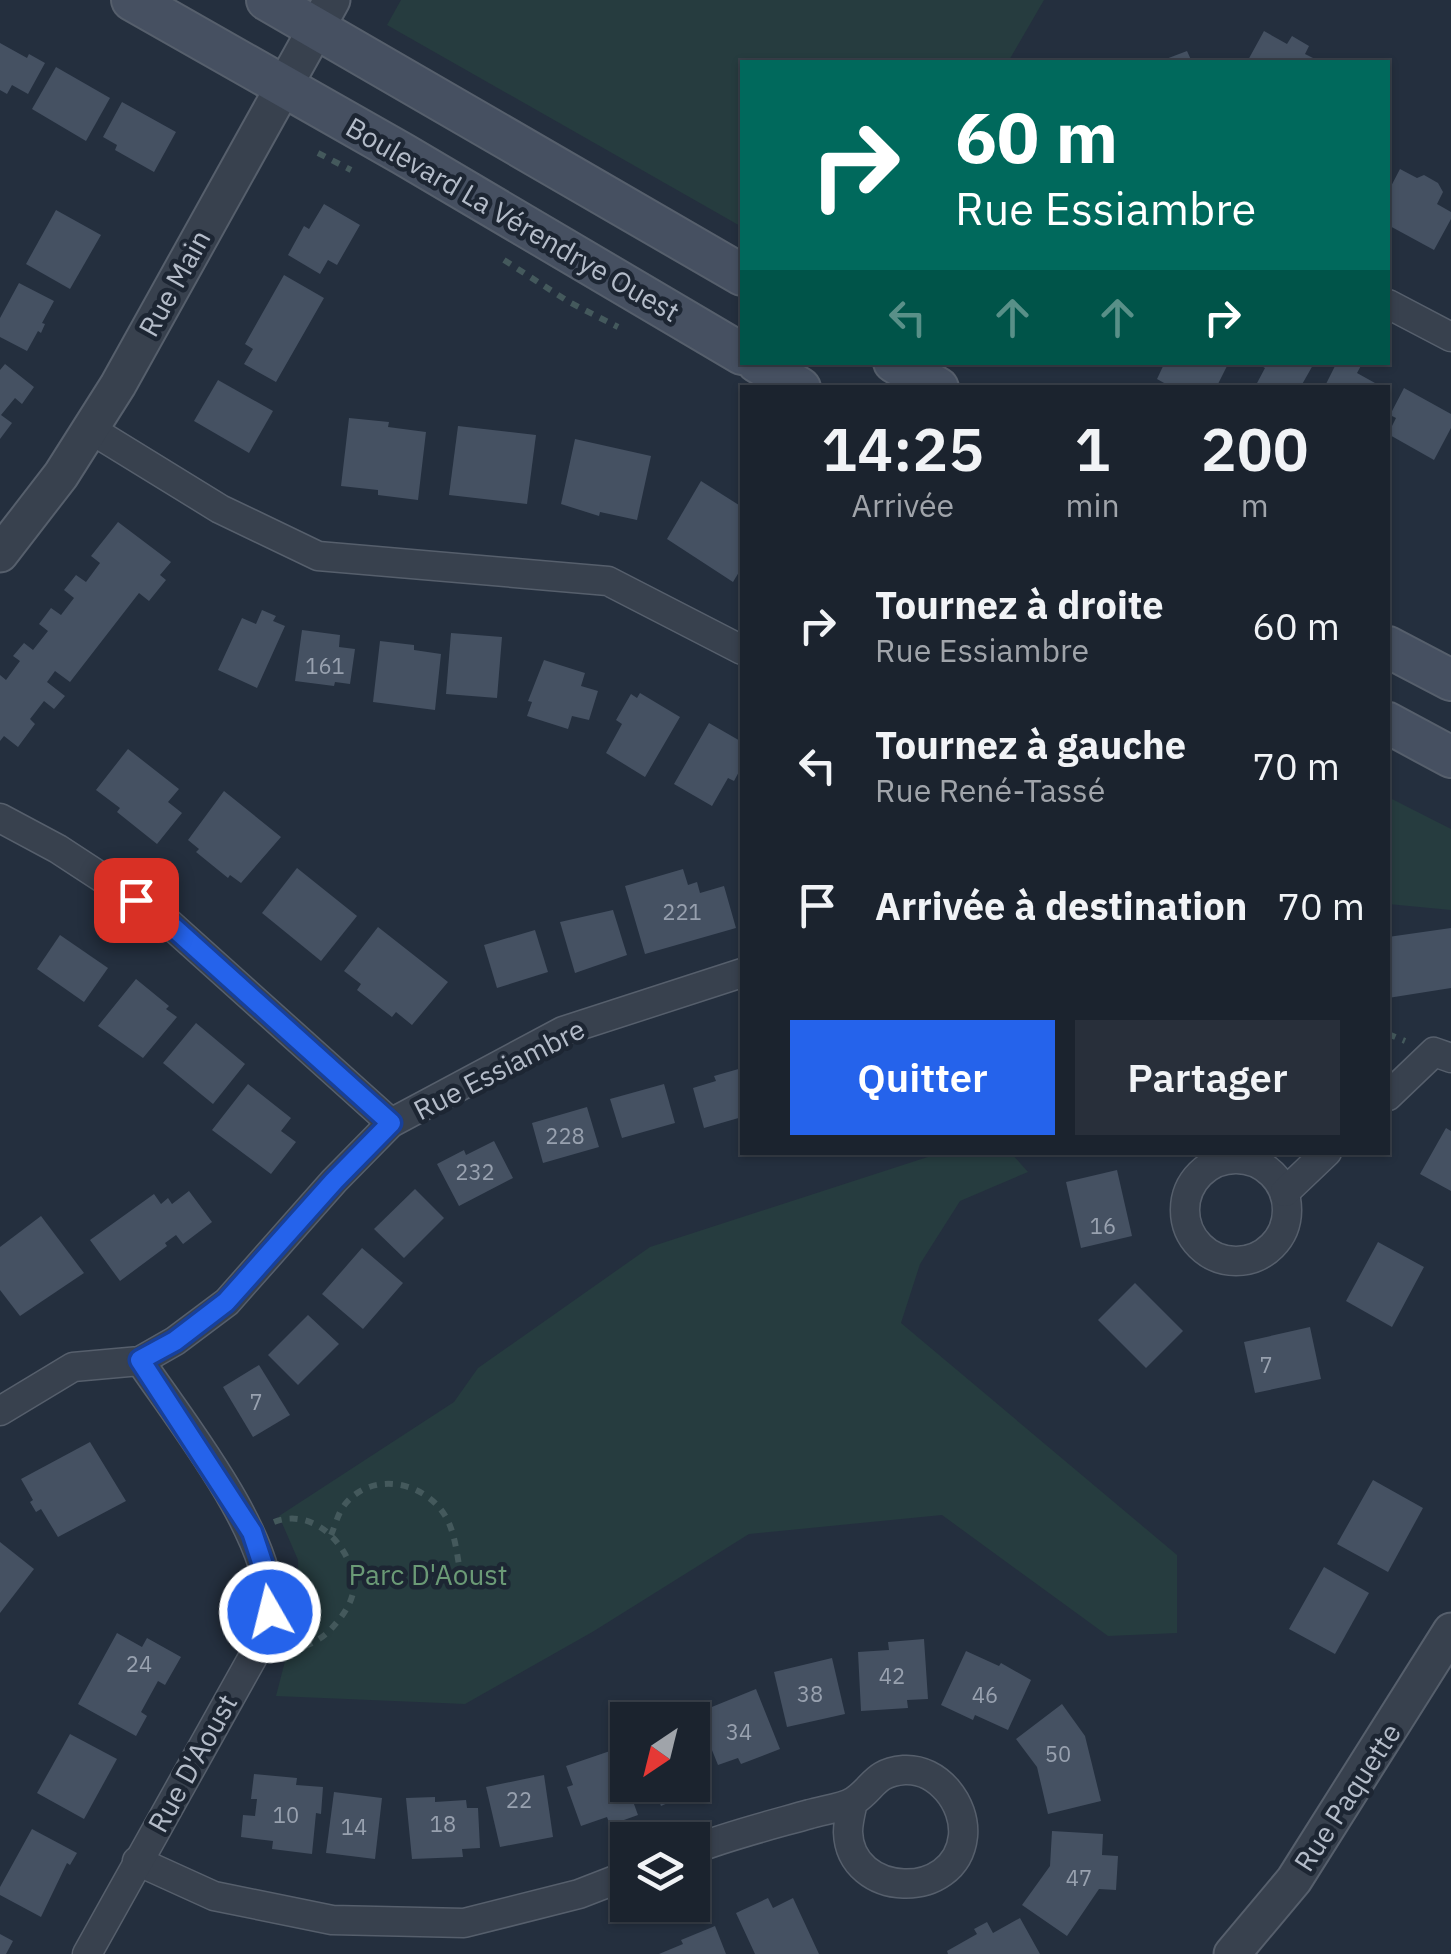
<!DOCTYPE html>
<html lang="fr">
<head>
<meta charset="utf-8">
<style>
  :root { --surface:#1b232e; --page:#282f3a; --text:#f1f3f6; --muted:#a0a4aa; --line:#39404a; --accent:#2563eb }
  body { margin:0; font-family:"IBM Plex Sans",sans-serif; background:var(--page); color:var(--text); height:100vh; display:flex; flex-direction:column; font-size:38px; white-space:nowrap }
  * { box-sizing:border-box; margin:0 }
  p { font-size:32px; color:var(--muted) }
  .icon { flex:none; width:55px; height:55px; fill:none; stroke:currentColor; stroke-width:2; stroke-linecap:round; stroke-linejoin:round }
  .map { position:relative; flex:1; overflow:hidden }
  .panel { position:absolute; left:740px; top:385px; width:650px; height:770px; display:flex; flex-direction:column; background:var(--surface); border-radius:0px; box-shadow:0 2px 8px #0004,0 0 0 2px var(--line) }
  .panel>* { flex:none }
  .top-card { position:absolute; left:740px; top:60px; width:650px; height:305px; border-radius:0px; box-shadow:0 2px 8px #0004,0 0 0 2px var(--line); background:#00695c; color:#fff; overflow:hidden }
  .needle { width:65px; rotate:215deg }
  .tools { position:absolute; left:610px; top:1702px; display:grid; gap:20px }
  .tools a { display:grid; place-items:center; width:100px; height:100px; border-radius:0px; background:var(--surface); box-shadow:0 2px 8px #0004,0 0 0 2px var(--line); font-size:50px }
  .pin { position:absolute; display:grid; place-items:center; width:85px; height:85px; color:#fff; margin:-42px; border-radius:20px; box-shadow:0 5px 15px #0006 }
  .me { position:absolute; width:110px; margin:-55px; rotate:352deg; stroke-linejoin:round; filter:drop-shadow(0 0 8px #0008) }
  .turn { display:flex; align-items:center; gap:35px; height:210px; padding:0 50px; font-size:45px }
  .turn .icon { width:130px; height:130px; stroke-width:2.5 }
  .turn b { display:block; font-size:70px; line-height:85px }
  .lanes { display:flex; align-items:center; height:95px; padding:0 50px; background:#0003; justify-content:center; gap:50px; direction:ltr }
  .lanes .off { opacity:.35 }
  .eta { display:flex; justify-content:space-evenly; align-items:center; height:170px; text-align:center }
  .eta b { font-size:60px; font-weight:600; line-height:70px }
  .action { display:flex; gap:20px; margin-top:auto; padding:20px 50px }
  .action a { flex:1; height:115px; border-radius:0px; background:var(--accent); color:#fff; font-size:40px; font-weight:600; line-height:115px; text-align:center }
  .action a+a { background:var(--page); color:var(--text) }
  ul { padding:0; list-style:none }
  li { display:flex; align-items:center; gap:30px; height:140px; padding:0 50px }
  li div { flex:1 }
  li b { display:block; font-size:38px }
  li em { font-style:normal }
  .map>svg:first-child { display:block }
</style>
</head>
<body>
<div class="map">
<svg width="1451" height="1954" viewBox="0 0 1451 1954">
  <rect width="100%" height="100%" fill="#242f3e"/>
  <g fill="#263c3f">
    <path d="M401,0H1044L1008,62H742V227L387,25Z"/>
    <path d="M1388,797L1451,829V910L1388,904Z"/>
    <path d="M940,1153H1011L1028,1172L960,1201L920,1264L901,1323L1177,1555V1633L1108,1636L942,1515L749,1534L594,1631L465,1704L276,1696L299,1607L298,1560L279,1516L454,1402L478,1368L650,1247Z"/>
  </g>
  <g fill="#455162">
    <path d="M1264,31L1287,44L1292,36L1309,46L1305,54L1321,62H1247Z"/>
    <path d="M0,43L27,58L29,54L45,63L28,94L12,85L7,94L0,90Z"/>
    <path d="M1187,51L1192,62H1158Z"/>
    <path d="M56,67L110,98L86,141L32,109Z"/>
    <path d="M122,102L176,132L154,172L115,150L117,145L103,137Z"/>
    <path d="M1400,169L1417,178L1424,175L1438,183L1443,192L1437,204L1451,212V219L1434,250L1388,225V192Z"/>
    <path d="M324,204L360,225L337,265L328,260L320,274L288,255L304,226L309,229Z"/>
    <path d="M56,210L101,235L70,289L26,264Z"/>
    <path d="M284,275L324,298L276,382L244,364L253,349L245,344Z"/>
    <path d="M19,283L54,301L42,323L45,324L41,333L38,331L27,351L0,337V318Z"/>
    <path d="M1165,362H1229L1216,388H1173L1157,379Z"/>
    <path d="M1254,362H1309L1313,365L1300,388H1261L1256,385L1265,368Z"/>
    <path d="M1337,362H1363L1357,373L1384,388H1324Z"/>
    <path d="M5,364L34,387L22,404L15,398L1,415L12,423L0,439V370Z"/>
    <path d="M218,380L273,411L249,453L194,421Z"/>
    <path d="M1404,388L1451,414V428L1434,460L1388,434L1396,418L1390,415Z"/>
    <path d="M349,418L389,422L388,427L426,432L418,500L378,495V490L341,486Z"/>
    <path d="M458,426L536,435L527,504L449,495Z"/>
    <path d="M575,439L651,456L637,520L600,512L599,516L561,504Z"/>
    <path d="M701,481L742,507V567L733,582L667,539Z"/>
    <path d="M118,522L171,562L160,575L166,580L149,601L139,593L70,682L55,671L47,682L65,696L54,709L44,701L30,719L35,724L18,747L4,736L0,741V675L6,680L20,661L13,656L24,643L33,650L48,631L39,624L51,608L61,615L74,598L64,590L76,575L86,582L100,563L91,556Z"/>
    <path d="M262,610L276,616L273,621L285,626L257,688L218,670L242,618L256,624Z"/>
    <path d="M302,630L340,635L339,647L355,649L350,684L335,682L334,686L295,681Z"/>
    <path d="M451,633L502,637L497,698L446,694Z"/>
    <path d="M380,641L414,645V650L441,654L435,710L373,702Z"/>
    <path d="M544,660L585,673L581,686L598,691L589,720L572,716L568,729L527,716L532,702L528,701Z"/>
    <path d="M640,693L680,717L645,777L606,753L622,724L616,720L631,694L637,698Z"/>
    <path d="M709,723L742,742V766L734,781L728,778L712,806L674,784Z"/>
    <path d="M128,749L179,789L168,802L182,813L157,844L117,812L120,808L96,790Z"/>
    <path d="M224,791L281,837L241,883L230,875L228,878L196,852L199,849L188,840Z"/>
    <path d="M297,868L357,916L321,961L262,913Z"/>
    <path d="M683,869L688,885L697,882L700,893L724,886L736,928L645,954L625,886Z"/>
    <path d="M613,910L627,955L575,973L560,922Z"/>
    <path d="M378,927L448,982L412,1025L396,1012L392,1017L357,990L361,984L344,971Z"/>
    <path d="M1451,928V988L1388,998V937Z"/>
    <path d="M535,930L548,972L497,988L484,945Z"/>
    <path d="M60,935L108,968L84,1002L37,969Z"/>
    <path d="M136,979L169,1006L166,1009L177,1017L143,1058L98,1026Z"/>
    <path d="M196,1023L245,1064L213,1104L163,1063Z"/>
    <path d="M742,1068V1117L704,1128L693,1088L716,1081L714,1076Z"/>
    <path d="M248,1084L291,1118L281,1131L296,1142L271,1174L212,1130Z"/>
    <path d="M664,1084L675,1123L622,1138L610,1099Z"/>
    <path d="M587,1107L599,1147L543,1163L532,1123Z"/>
    <path d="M1446,1128L1451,1131V1191L1420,1174Z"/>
    <path d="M494,1141L513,1178L459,1206L437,1164L464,1150L466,1155Z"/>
    <path d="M1117,1170L1132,1236L1081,1248L1066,1182Z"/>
    <path d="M415,1189L444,1218L404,1258L374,1229Z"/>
    <path d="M189,1191L212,1222L183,1244L176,1235L165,1243L167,1246L120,1281L90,1240L154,1194L161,1204L168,1198L172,1204Z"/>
    <path d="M41,1216L84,1273L20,1316L0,1290V1247Z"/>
    <path d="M1378,1242L1424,1267L1392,1327L1346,1301Z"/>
    <path d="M362,1248L403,1283L363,1329L322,1294Z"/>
    <path d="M1135,1283L1183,1331L1146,1368L1098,1320Z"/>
    <path d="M308,1315L339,1344L298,1385L268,1355Z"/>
    <path d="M1310,1327L1321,1379L1255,1393L1244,1342Z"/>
    <path d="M259,1365L290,1415L253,1437L223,1387Z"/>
    <path d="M90,1442L126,1501L58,1537L41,1509L36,1512L30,1502L33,1500L21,1479Z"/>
    <path d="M1373,1480L1423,1508L1388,1572L1337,1544Z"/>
    <path d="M0,1542L34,1569L0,1613Z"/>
    <path d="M1324,1567L1369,1593L1335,1654L1289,1629Z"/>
    <path d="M117,1633L142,1647L147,1638L181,1657L165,1685L158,1681L141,1712L147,1716L136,1736L78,1704Z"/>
    <path d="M924,1639L928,1699L907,1700L908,1708L861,1711L858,1652L889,1650L888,1642Z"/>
    <path d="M966,1651L999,1666L1001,1663L1031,1680L1008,1730L975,1715L973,1720L941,1705Z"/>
    <path d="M832,1658L845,1714L787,1727L774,1672Z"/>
    <path d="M756,1689L780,1749L741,1764L738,1758L718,1765L697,1713Z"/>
    <path d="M1062,1704L1085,1736L1101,1801L1048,1814L1037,1767L1016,1739Z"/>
    <path d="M70,1734L117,1759L84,1819L37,1793Z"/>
    <path d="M692,1744L705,1774L692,1779Z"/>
    <path d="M610,1751L619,1775L623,1774L638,1815L610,1825L607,1817L581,1826L567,1787L573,1785L566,1766Z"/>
    <path d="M254,1774L297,1778L296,1785L323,1787L321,1814L316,1813L312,1854L272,1849L273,1841L241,1837L243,1815L255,1816L257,1799H251Z"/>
    <path d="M544,1775L553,1837L500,1847L486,1787Z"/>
    <path d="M653,1785H684L675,1789L679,1798L661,1806Z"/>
    <path d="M334,1792L382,1798L375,1859L326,1853Z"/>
    <path d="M435,1797V1802L466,1800L467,1808H478L480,1848L462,1849L463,1857L412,1859L406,1798Z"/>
    <path d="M32,1829L77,1853L70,1865L67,1863L41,1917L0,1895V1887Z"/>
    <path d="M1052,1831L1103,1834L1102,1855L1118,1856L1116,1890L1099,1889L1067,1936L1022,1905L1050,1866Z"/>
    <path d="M768,1898L773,1908L793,1898L819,1954H755L736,1913Z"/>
    <path d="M1020,1918L1040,1954H948L947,1951L977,1934L974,1929L987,1922L993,1933Z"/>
    <path d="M715,1926L726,1954H659L683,1944L681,1940Z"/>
    <path d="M0,1934L13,1941L6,1954H0Z"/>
  </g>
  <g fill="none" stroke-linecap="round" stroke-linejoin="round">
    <defs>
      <g id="minor">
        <path d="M1388,304L1451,337"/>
        <path d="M90,429L220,509L318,556L608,581L742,650"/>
        <path d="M0,818L58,849L162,917L391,1123"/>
        <path d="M1388,1096L1434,1052L1451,1058"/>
        <circle cx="1236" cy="1210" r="51"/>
        <path d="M1285,1192L1327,1152"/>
        <path d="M0,1411L73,1367L140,1361L175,1341L227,1302L334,1181L391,1123L563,1031L742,973"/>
        <path d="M692,1850C730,1835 771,1825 810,1814C823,1810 843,1808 854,1801C875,1787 873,1773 904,1770C938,1768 966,1804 963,1836C956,1902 850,1898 848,1832C848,1822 851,1811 853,1802"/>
        <path d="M137,1861L214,1896L332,1920L464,1923L579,1894L628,1875"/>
        <path d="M87,1954L259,1646C263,1634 269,1621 270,1609C272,1535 182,1423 140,1361"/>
      </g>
      <g id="tertiary">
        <path d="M0,554L61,475L118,385L332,0"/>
        <path d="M1232,1954L1294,1880L1451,1631"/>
      </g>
      <g id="secondary">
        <path d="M132,0L403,154L742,354"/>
        <path d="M267,0L742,275"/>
        <path d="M757,362L800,388"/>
        <path d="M894,362L938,388"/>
        <path d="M1388,647L1451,680"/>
        <path d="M1388,723L1451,757"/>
      </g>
    </defs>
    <use href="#minor" stroke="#565f6c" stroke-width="31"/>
    <use href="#tertiary" stroke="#565f6c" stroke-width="39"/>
    <use href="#secondary" stroke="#565f6c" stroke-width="44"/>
    <g stroke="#44595c" stroke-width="6" stroke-dasharray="8 8" stroke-linecap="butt">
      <path d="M318,153L351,170"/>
      <path d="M504,260L569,302L618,327"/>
      <path d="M1388,1034L1405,1041"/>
      <path d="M274,1522C310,1508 345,1539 353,1575C358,1596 344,1615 331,1629C321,1640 304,1649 290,1648"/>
      <path d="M331,1535C335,1526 338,1514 343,1507C370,1469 427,1481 447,1519C457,1538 458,1566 463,1587"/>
    </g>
    <use href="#minor" stroke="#38414e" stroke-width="28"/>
    <use href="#tertiary" stroke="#38414e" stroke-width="35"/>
    <use href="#secondary" stroke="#465061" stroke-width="40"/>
  </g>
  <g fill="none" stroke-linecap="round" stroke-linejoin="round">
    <defs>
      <path id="route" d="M136,900L162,917L391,1123L334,1181L226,1302L175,1341L140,1360L252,1532L266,1574L270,1612"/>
    </defs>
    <use href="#route" stroke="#184099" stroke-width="25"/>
    <use href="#route" stroke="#2563eb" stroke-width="18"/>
  </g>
  <g text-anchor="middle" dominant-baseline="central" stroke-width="9" stroke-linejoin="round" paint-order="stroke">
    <g font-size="22" fill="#98a1af">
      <text x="325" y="665">161</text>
      <text x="682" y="911">221</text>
      <text x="565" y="1135">228</text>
      <text x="475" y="1171">232</text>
      <text x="1103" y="1225">16</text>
      <text x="1266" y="1364">7</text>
      <text x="256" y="1401">7</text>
      <text x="139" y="1663">24</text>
      <text x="892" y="1675">42</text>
      <text x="810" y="1693">38</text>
      <text x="985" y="1694">46</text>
      <text x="739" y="1731">34</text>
      <text x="1058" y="1753">50</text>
      <text x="519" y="1799">22</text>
      <text x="286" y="1814">10</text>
      <text x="443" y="1823">18</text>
      <text x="354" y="1826">14</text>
      <text x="1079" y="1877">47</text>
    </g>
    <g font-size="28" fill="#b4bcc9" stroke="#1d2633">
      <text transform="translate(513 219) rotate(30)">Boulevard La Vérendrye Ouest</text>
      <text transform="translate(174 283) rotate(-61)">Rue Main</text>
      <text transform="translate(499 1069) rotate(-27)">Rue Essiambre</text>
      <text transform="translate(192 1763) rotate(-61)">Rue D'Aoust</text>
      <text transform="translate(1347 1797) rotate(-57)">Rue Paquette</text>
    </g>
    <g font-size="28" fill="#6b9a76" stroke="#1d2633">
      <text x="428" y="1574">Parc D'Aoust</text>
    </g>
  </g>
</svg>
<div class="tools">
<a><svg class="needle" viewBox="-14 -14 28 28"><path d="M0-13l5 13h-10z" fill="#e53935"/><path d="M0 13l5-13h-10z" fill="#a0a4aa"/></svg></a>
<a><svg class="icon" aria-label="layers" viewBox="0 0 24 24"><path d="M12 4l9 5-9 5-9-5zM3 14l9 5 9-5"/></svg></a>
</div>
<div class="pin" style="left:136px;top:900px;background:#d93025"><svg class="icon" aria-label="arrive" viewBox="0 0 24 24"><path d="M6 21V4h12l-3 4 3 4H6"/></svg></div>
<svg class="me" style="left:270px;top:1612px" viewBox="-20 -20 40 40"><circle r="17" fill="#2563eb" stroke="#fff" stroke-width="3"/><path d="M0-11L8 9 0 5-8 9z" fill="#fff"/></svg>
<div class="top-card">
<div class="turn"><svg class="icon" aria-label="right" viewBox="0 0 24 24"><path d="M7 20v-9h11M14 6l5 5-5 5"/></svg><div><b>60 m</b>Rue Essiambre</div></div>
<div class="lanes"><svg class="icon off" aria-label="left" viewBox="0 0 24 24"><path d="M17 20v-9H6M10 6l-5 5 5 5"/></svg><svg class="icon off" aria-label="ahead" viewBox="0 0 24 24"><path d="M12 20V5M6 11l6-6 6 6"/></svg><svg class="icon off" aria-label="ahead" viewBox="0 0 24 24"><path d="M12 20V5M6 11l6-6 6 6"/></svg><svg class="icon" aria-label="right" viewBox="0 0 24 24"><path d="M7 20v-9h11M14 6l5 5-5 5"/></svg></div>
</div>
<section class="panel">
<div class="eta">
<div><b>14:25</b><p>Arrivée</p></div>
<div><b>1</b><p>min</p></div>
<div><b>200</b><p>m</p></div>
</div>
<ul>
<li><svg class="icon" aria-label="right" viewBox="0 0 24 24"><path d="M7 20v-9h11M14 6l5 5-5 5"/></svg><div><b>Tournez à droite</b><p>Rue Essiambre</p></div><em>60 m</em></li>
<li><svg class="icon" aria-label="left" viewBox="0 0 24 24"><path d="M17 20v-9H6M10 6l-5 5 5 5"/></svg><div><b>Tournez à gauche</b><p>Rue René-Tassé</p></div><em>70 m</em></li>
<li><svg class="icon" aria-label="arrive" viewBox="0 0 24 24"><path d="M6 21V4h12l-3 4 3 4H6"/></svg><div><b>Arrivée à destination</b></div><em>70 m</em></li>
</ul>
<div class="action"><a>Quitter</a><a>Partager</a></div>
</section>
</div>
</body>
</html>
